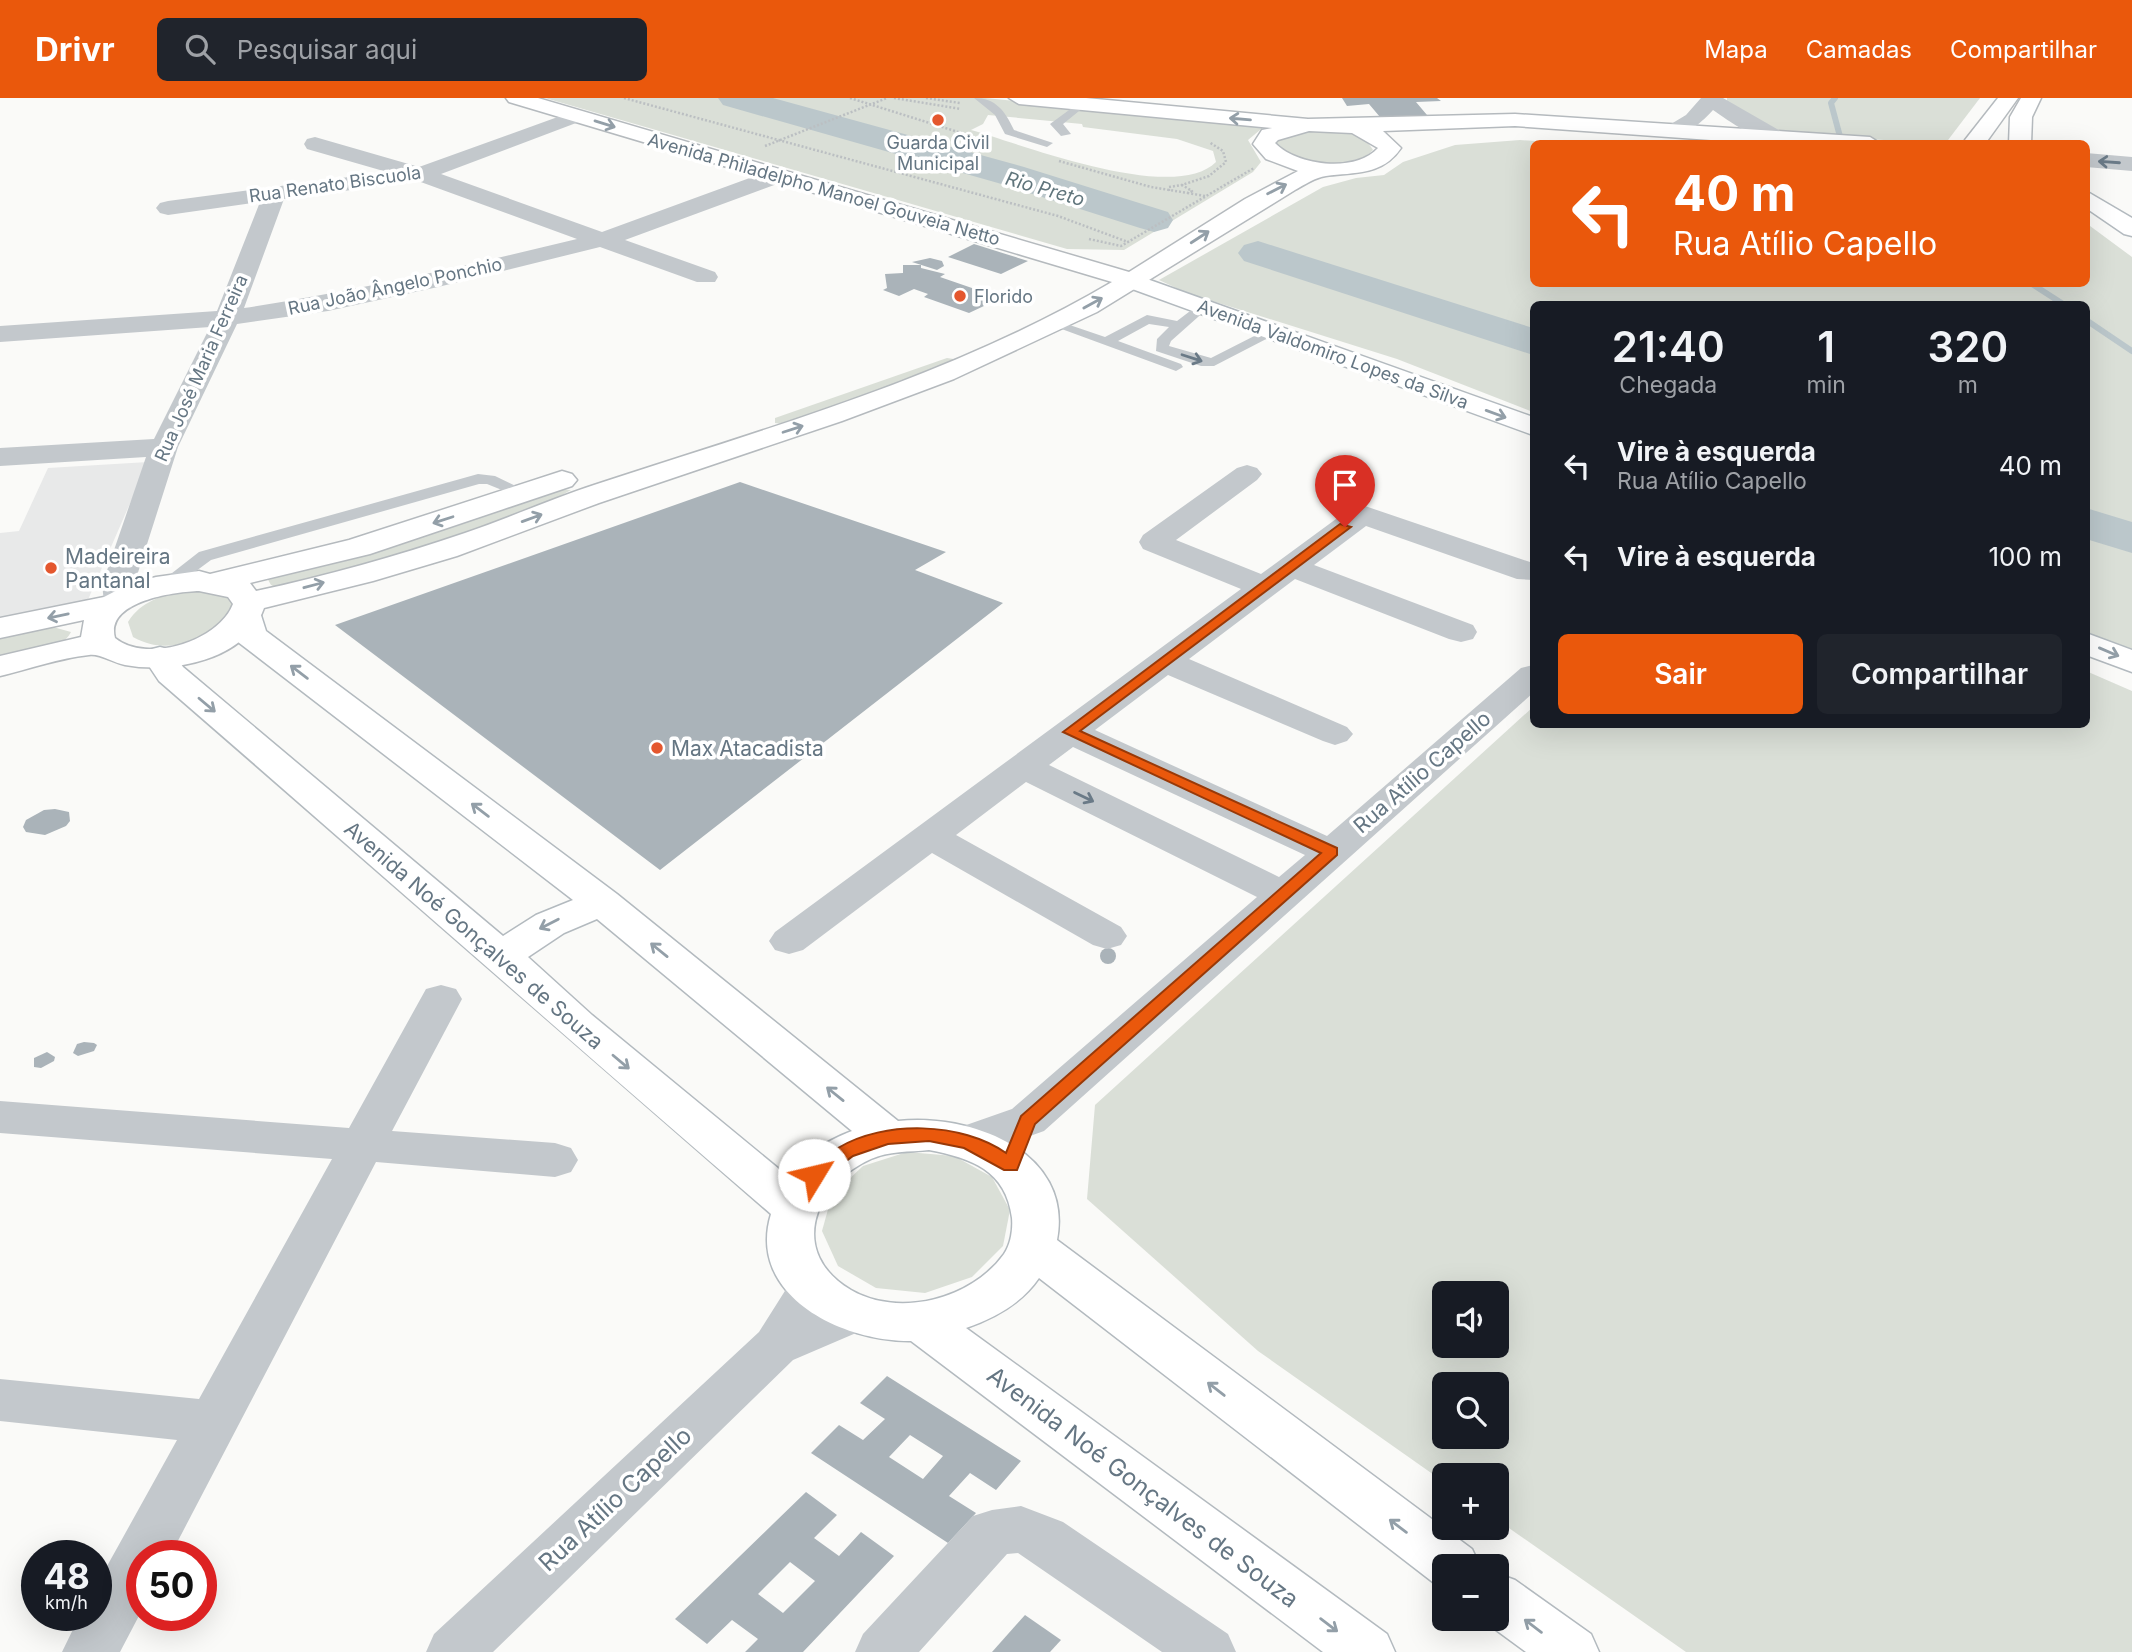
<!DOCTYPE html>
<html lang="pt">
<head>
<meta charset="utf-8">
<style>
  :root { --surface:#171b24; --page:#20242c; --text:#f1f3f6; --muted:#9ea1a6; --accent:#ea580c }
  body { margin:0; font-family:Inter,sans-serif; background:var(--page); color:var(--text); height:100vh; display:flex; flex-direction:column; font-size:26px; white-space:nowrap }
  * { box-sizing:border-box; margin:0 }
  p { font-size:23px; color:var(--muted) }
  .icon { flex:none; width:38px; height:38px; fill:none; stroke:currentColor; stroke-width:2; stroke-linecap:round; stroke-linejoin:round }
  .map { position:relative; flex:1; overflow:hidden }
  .details { position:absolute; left:1530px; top:203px; width:560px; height:427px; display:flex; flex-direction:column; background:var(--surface); border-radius:10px; box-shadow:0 7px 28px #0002 }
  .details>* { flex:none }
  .guide { position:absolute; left:1530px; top:42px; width:560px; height:147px; border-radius:10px; box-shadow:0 7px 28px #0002; background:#ea580c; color:#fff; overflow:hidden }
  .fabs { position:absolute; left:1432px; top:1183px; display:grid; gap:14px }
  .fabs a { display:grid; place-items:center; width:77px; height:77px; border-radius:10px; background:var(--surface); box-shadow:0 7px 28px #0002; font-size:35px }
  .speed { position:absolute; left:21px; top:1442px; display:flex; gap:14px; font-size:35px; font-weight:700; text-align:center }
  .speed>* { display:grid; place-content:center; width:91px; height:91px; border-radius:50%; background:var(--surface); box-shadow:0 7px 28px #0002; line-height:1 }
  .speed small { font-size:18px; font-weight:400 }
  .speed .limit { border:10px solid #d22; background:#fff; color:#111 }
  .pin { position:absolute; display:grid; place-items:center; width:60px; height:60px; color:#fff; margin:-72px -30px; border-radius:50% 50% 50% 0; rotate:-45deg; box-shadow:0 0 7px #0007 }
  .pin .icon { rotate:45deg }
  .me { position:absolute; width:77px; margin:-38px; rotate:54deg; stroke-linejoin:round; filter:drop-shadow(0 0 5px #0008) }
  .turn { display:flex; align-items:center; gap:24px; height:147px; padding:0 28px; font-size:32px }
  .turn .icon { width:91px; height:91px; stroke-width:2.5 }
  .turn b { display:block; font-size:49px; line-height:60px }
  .eta { display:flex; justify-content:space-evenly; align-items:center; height:119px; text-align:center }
  .eta b { font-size:42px; font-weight:600; line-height:49px }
  .cta { display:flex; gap:14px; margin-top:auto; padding:14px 28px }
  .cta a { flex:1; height:80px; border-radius:10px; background:var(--accent); color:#fff; font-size:28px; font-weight:600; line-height:80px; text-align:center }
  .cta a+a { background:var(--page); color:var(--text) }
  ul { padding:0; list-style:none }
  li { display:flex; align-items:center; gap:21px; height:91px; padding:0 28px }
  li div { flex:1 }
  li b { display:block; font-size:26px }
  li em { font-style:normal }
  header { display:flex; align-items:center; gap:42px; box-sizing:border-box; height:98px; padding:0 35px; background:var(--accent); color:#fff }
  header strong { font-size:33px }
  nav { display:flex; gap:38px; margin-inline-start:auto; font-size:24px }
  .search { width:490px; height:63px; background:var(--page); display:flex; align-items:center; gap:18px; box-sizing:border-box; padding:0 24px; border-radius:10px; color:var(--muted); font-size:26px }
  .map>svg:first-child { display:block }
</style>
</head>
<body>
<header>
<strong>Drivr</strong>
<div class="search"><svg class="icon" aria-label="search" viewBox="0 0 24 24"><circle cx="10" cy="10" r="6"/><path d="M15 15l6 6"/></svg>Pesquisar aqui</div>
<nav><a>Mapa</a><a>Camadas</a><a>Compartilhar</a></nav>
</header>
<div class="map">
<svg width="2132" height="1554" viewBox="0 0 2132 1554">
  <rect width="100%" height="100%" fill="#fafaf8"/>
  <path fill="#e8e9e9" d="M148,364L87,504L0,522V435L19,433L48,370Z"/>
  <g fill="#dadfd7" fill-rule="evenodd">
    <path d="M545,0H985L1266,27L1248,42L1261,64L1253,74L1124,152L1067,151ZM988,17L1082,26L1083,29L1177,41L1213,53L1216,64C1174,106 1024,47 971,32L983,26Z"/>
    <path d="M1727,0H1980L1945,46L1792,36L1749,23L1727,7Z"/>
    <path d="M1298,32C1323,33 1359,27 1373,52C1348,78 1304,65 1276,51V43Z"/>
    <path d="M1520,42L1566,45L1533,46V186H2086V125L2132,159V553L2086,534V206H1533V314L1397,261L1187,195L1159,182L1323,89L1356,80L1384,77L1403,64L1455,47Z"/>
    <path d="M947,260L960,262L789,327L775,325V320Z"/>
    <path d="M552,391L571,392L546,406L380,466L279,491L271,487L267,480L379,454Z"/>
    <path d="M186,492L229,494L243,513C208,535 175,562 133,539L128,524C141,503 163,497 186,492Z"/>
    <path d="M53,529L71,534C62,554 19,556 0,560V541Z"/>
    <path d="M2086,573L2132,593V1554H1686L1496,1421V1377H1444V1384L1258,1253L1087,1101L1095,1007L1533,609V626H2086ZM1444,1195H1496V1248H1444ZM1444,1286H1496V1339H1444Z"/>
    <path d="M907,1054L954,1058L992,1079L1010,1112L1003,1148L972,1179L925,1195L876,1190L838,1168L822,1133L832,1097L863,1068Z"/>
  </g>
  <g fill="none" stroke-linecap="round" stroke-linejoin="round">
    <g stroke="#bbc7cb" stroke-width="6">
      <path d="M1835,0L1831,5L1842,46"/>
      <path d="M2032,186L2063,206"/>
      <path d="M2086,222L2132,253"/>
    </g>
    <g fill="#bbc7cb" fill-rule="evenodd">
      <path d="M718,0H773L1024,69L1168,114L1173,122L1168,130L1154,134L1140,130L998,85L723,7Z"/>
      <path d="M1258,143L1533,230V257L1244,163L1238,155L1244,147Z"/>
      <path d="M2086,410L2132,424V455L2086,441Z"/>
    </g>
  </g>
  <g fill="#aab3b9" fill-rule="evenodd">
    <path d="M1342,0H1437L1441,3L1416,4L1427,17L1380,19L1369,6L1347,8Z"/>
    <path d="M974,146L1028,163L1001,176L948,159Z"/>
    <path d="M930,160L942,163L944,168L937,172L912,164Z"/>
    <path d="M903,167H921V170L945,176L940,179L1001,200L969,215L924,199L928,196L914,191L899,198L883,192L887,190L885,176L903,175Z"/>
    <path d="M740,384L946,454L915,472L1003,505L660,772L335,527Z"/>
    <path d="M55,711L69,714L70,723L66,728L45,737L26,734L23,729L26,722L44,712Z"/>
    <circle cx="1108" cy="858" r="8"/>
    <path d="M84,944L94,945L97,947L94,953L78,958L73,955L77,946Z"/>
    <path d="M47,954L55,959L54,963L41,970L34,969V960Z"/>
    <path d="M887,1278L1021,1363L996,1392L970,1375L949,1398L976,1415L948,1445L811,1355L839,1327L863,1342L885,1321L860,1305ZM910,1337L943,1358L923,1381L889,1359Z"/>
    <path d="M806,1394L837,1417L814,1440L839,1458L861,1434L894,1458L803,1554H745L758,1541L732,1522L707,1546L675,1521ZM790,1464L815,1483L783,1515L758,1496Z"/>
    <path d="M1025,1517L1061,1542L1050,1554H992Z"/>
  </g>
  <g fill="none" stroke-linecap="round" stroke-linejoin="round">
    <defs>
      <g id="secondary">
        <path d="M2086,93L2132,120V138L2124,136L2086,110Z"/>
        <path d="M1133,176L1533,319V337L1124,188L1121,183L1124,178Z"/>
        <path d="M247,508L259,511L266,533L617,796L898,1023C968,1015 1074,1052 1057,1142L1472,1451L1480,1468H1444V1489L1434,1485L1039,1180C1022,1205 995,1220 966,1230L1387,1536L1395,1554H1323L911,1243C843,1244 746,1198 771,1116C566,940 364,760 159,583L143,559L148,552L160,549L172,552L183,569L503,838L536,817L573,802L238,544L234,537L231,518L235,511ZM597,821L852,1033C828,1042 803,1057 790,1080L592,917L528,859L564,835ZM929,1052C971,1060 1006,1072 1012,1120C1013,1131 1011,1146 1004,1156C972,1201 899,1220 851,1192C788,1155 813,1087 871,1061C888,1053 910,1054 929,1052Z"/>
        <path d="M2086,535L2132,552V574L2086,557Z"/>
        <path d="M1496,1475L1515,1482L1591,1536L1599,1554H1526L1481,1521H1496Z"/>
      </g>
      <g id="primary">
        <path d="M506,0H538L1129,174L1245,101L1298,73L1266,61L1253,46L1262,32L1272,30L1019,6L1009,0H1086L1308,21L1515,16L1870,39L1881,46H1767L1515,28L1383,33L1401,50C1382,78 1355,74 1326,78C1316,79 1304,87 1295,92L1097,214L954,281L842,323L599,405L457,458L373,483L264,510C246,562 173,576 125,567C114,565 99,555 89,557C60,560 29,571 0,578V558L81,539L84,522L0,540V520L104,499L129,486L156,479L199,473L210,476L349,442L562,373L572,376L577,382L572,388L370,456L250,485L256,493C327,478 397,458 465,435C509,420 551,401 594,387C770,329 951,279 1112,184L509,4ZM1309,33L1352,35L1378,50C1356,75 1297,68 1275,45L1278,42ZM199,493L228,499L233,506C219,543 147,566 115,540C105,503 174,494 199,493Z"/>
        <path d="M1998,0H2018L1985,46H1968L1965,42Z"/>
        <path d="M2021,0H2041L2032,19L2031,46H2009L2010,19Z"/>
      </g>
    </defs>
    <use href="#secondary" stroke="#b3babf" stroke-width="3"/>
    <use href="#primary" stroke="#b5babe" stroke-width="3"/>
    <g stroke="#bbbfc2" stroke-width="2.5" stroke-dasharray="2 2" stroke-linecap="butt">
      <path d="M624,0L1058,118L1128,144"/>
      <path d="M850,0L990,44"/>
      <path d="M894,0L961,11"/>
      <path d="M926,0L960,5"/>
      <path d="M765,48L887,0"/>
      <path d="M1059,63L1151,89L1188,95"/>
      <path d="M1169,93V89L1182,87"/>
      <path d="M1205,98L1188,95L1192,93L1182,87L1209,78L1226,64L1223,53L1209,44"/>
      <path d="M1089,141L1121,148L1254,70"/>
    </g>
    <g fill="#c3c8cc" fill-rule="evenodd">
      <path d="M974,0C996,0 1005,13 1014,32L1053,45L1047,49L1005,36L995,17Z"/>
      <path d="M1080,4L1086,7L1084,9L1063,26L1071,36L1061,38L1050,26Z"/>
      <path d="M1202,204L1209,208L1207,211L1171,243L1169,248L1211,260L1268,231L1280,234L1214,268H1201L1156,253L1157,241L1169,229L1149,226L1118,243L1181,266L1183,269L1176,273L1048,226L1055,222L1105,239L1147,217L1177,223Z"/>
      <path d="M478,376L495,378L530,395L522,400L487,386H479L211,462L173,490H161L158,486L199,454Z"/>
    </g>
    <g fill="#c3c8cc" fill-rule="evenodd">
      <path d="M1701,0H1723L1791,39L1788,44C1764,49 1732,25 1713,12C1701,25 1684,41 1664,37L1661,32L1686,17Z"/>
      <path d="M577,12L584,14L588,18L584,22L441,76L602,134L769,73H785L788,78L785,83L625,142L715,174L718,179L715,184H697L600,149L438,189L328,213L237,226L178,349L134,487L136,503L131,510L120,513L109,510L104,503L102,487L146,359L0,368V350L154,341L210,229L0,244V228L217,213L260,104L168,117L160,115L156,110L160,105L168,103L387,74L307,51L304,46L307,41L315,39L419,69ZM418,83L577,141C466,168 356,193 244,210L284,101Z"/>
      <path d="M2086,55L2132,59V73L2086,69Z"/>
      <path d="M1247,367L1257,370L1262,376L1257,382L1176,442L1261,476L1351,410L1362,407L1533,465V482L1517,481L1366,428L1314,467L1473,527L1477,534L1473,541L1461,544L1449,541L1295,481L1189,561L1347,629L1353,636L1347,643L1335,647L1323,643L1168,577L1095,632L1327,738L1521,570L1533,567V595L1044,1033L968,1060L952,1056L946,1044L952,1032L1012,1011L1257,799L1026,684L956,737L1121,829L1127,838L1121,847L1107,851L1093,847L932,755L803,852L789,856L775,852L769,843L775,834L1241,491L1143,451L1139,444L1143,437L1237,370ZM1073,649L1305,757L1279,779L1049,667Z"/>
      <path d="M441,887L456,891L462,901L392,1033L555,1045L571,1050L578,1062L571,1074L555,1079L376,1064L170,1458H142V1512L120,1554H62L80,1517H96V1488L177,1342L0,1323V1281L199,1301L332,1061L0,1035V1003L349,1030L426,891Z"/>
      <path d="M812,1171L829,1177L836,1190L828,1205L853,1196L870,1201L877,1215L870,1229L793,1262L493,1554H426L434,1536L759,1234L795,1177Z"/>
      <path d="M1021,1408L1063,1424L1228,1536L1236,1554H1162L1018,1455L1007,1456L919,1554H855L863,1536L973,1418L992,1412Z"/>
    </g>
    <use href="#secondary" fill="#fff" fill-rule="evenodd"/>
    <use href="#primary" fill="#fff" fill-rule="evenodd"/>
  </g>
  <defs><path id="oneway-shaft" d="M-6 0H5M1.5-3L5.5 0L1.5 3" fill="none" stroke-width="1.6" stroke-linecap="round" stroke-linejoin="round" transform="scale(1.75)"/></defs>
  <g stroke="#939fa8">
    <use href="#oneway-shaft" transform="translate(1240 21) rotate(-175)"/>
    <use href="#oneway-shaft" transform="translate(605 26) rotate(17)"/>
    <use href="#oneway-shaft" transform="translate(1277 91) rotate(-27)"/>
    <use href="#oneway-shaft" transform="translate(1200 139) rotate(-33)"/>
    <use href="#oneway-shaft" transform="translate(1093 205) rotate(-29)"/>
    <use href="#oneway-shaft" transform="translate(1496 316) rotate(20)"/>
    <use href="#oneway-shaft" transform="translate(793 331) rotate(-18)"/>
    <use href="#oneway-shaft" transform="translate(532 420) rotate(-20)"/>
    <use href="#oneway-shaft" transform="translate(443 422) rotate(162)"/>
    <use href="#oneway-shaft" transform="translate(314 487) rotate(-15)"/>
    <use href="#oneway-shaft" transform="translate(58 518) rotate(168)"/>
    <use href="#oneway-shaft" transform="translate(2109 554) rotate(23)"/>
    <use href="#oneway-shaft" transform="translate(299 574) rotate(-143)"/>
    <use href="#oneway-shaft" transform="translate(207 607) rotate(40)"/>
    <use href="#oneway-shaft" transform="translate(480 712) rotate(-143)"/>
    <use href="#oneway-shaft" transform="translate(549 826) rotate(153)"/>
    <use href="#oneway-shaft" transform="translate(659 852) rotate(-141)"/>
    <use href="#oneway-shaft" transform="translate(621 964) rotate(40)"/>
    <use href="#oneway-shaft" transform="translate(835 996) rotate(-141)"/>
    <use href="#oneway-shaft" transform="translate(1216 1291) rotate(-142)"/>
    <use href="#oneway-shaft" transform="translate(1398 1428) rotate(-143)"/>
    <use href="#oneway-shaft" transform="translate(1329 1527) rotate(37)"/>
    <use href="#oneway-shaft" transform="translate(1533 1528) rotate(-143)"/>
  </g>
  <g stroke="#6a7a87">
    <use href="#oneway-shaft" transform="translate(2109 64) rotate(-176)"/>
    <use href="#oneway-shaft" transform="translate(1192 260) rotate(18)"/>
    <use href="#oneway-shaft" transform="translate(1084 699) rotate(26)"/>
  </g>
  <path fill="#ea580c" stroke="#983908" stroke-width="2" d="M1340,426L1351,429L1080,633L1337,750V757L1035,1026L1017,1072H1004L964,1050L929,1043L888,1046L853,1058L821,1082H807L805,1077L807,1072C817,1065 827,1056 838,1050C884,1022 962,1024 1006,1055L1021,1018L1321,755L1063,634Z"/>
  <g fill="#e4572e" stroke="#fff" stroke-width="2.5">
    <circle cx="938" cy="22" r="7"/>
    <circle cx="960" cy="198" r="7"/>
    <circle cx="51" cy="470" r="7"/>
    <circle cx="657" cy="650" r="7"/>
  </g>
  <g text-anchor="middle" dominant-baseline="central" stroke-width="7" stroke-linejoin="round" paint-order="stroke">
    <g font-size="18" fill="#657683" stroke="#fff">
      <text x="938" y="44">Guarda Civil<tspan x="938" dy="21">Municipal</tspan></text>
      <text x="974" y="198" text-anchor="start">Florido</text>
    </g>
    <g font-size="18" fill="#657683" stroke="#fff">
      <text transform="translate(335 86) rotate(-8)">Rua Renato Biscuola</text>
      <text transform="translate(824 91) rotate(16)">Avenida Philadelpho Manoel Gouveia Netto</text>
      <text transform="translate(395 188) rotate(-12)">Rua João Ângelo Ponchio</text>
      <text transform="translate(1333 256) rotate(20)">Avenida Valdomiro Lopes da Silva</text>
      <text transform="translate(201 270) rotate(-66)">Rua José Maria Ferreira</text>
    </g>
    <g font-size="19" font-style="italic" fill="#60757c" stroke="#fff">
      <text transform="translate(1045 91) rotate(16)">Rio Preto</text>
    </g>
    <g font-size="21" fill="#657683" stroke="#fff" text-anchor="start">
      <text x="65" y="458">Madeireira<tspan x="65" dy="24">Pantanal</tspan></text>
      <text x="671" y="650">Max Atacadista</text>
    </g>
    <g font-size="21" fill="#657683" stroke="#fff">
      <text transform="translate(1422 674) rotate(-41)">Rua Atílio Capello</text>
      <text transform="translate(474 837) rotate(41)">Avenida Noé Gonçalves de Souza</text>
    </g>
    <g font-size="24" fill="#657683" stroke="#fff">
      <text transform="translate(1143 1389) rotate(37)">Avenida Noé Gonçalves de Souza</text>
      <text transform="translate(615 1401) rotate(-43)">Rua Atílio Capello</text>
    </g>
  </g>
</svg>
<div class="fabs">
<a><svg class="icon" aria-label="sound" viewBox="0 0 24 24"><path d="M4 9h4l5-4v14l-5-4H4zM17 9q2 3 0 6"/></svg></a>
<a><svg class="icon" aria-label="search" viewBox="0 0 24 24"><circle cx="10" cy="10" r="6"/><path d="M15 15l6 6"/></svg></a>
<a>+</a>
<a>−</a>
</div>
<div class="speed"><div>48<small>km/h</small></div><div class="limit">50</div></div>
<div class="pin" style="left:1345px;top:429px;background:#d93025"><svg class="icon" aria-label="arrive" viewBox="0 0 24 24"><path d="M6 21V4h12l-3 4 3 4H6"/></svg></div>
<svg class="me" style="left:814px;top:1077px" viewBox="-20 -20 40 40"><circle r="19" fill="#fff"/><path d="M0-13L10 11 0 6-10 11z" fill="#ea580c"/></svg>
<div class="guide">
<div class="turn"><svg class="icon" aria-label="left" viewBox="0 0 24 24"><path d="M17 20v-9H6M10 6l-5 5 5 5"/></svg><div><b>40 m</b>Rua Atílio Capello</div></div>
</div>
<section class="details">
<div class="eta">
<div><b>21:40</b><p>Chegada</p></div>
<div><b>1</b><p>min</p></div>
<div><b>320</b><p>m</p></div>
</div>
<ul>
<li><svg class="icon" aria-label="left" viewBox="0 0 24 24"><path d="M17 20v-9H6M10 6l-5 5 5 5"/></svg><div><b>Vire à esquerda</b><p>Rua Atílio Capello</p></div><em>40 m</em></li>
<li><svg class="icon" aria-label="left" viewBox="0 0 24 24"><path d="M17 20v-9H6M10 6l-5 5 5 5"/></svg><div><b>Vire à esquerda</b></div><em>100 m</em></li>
</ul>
<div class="cta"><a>Sair</a><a>Compartilhar</a></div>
</section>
</div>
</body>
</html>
